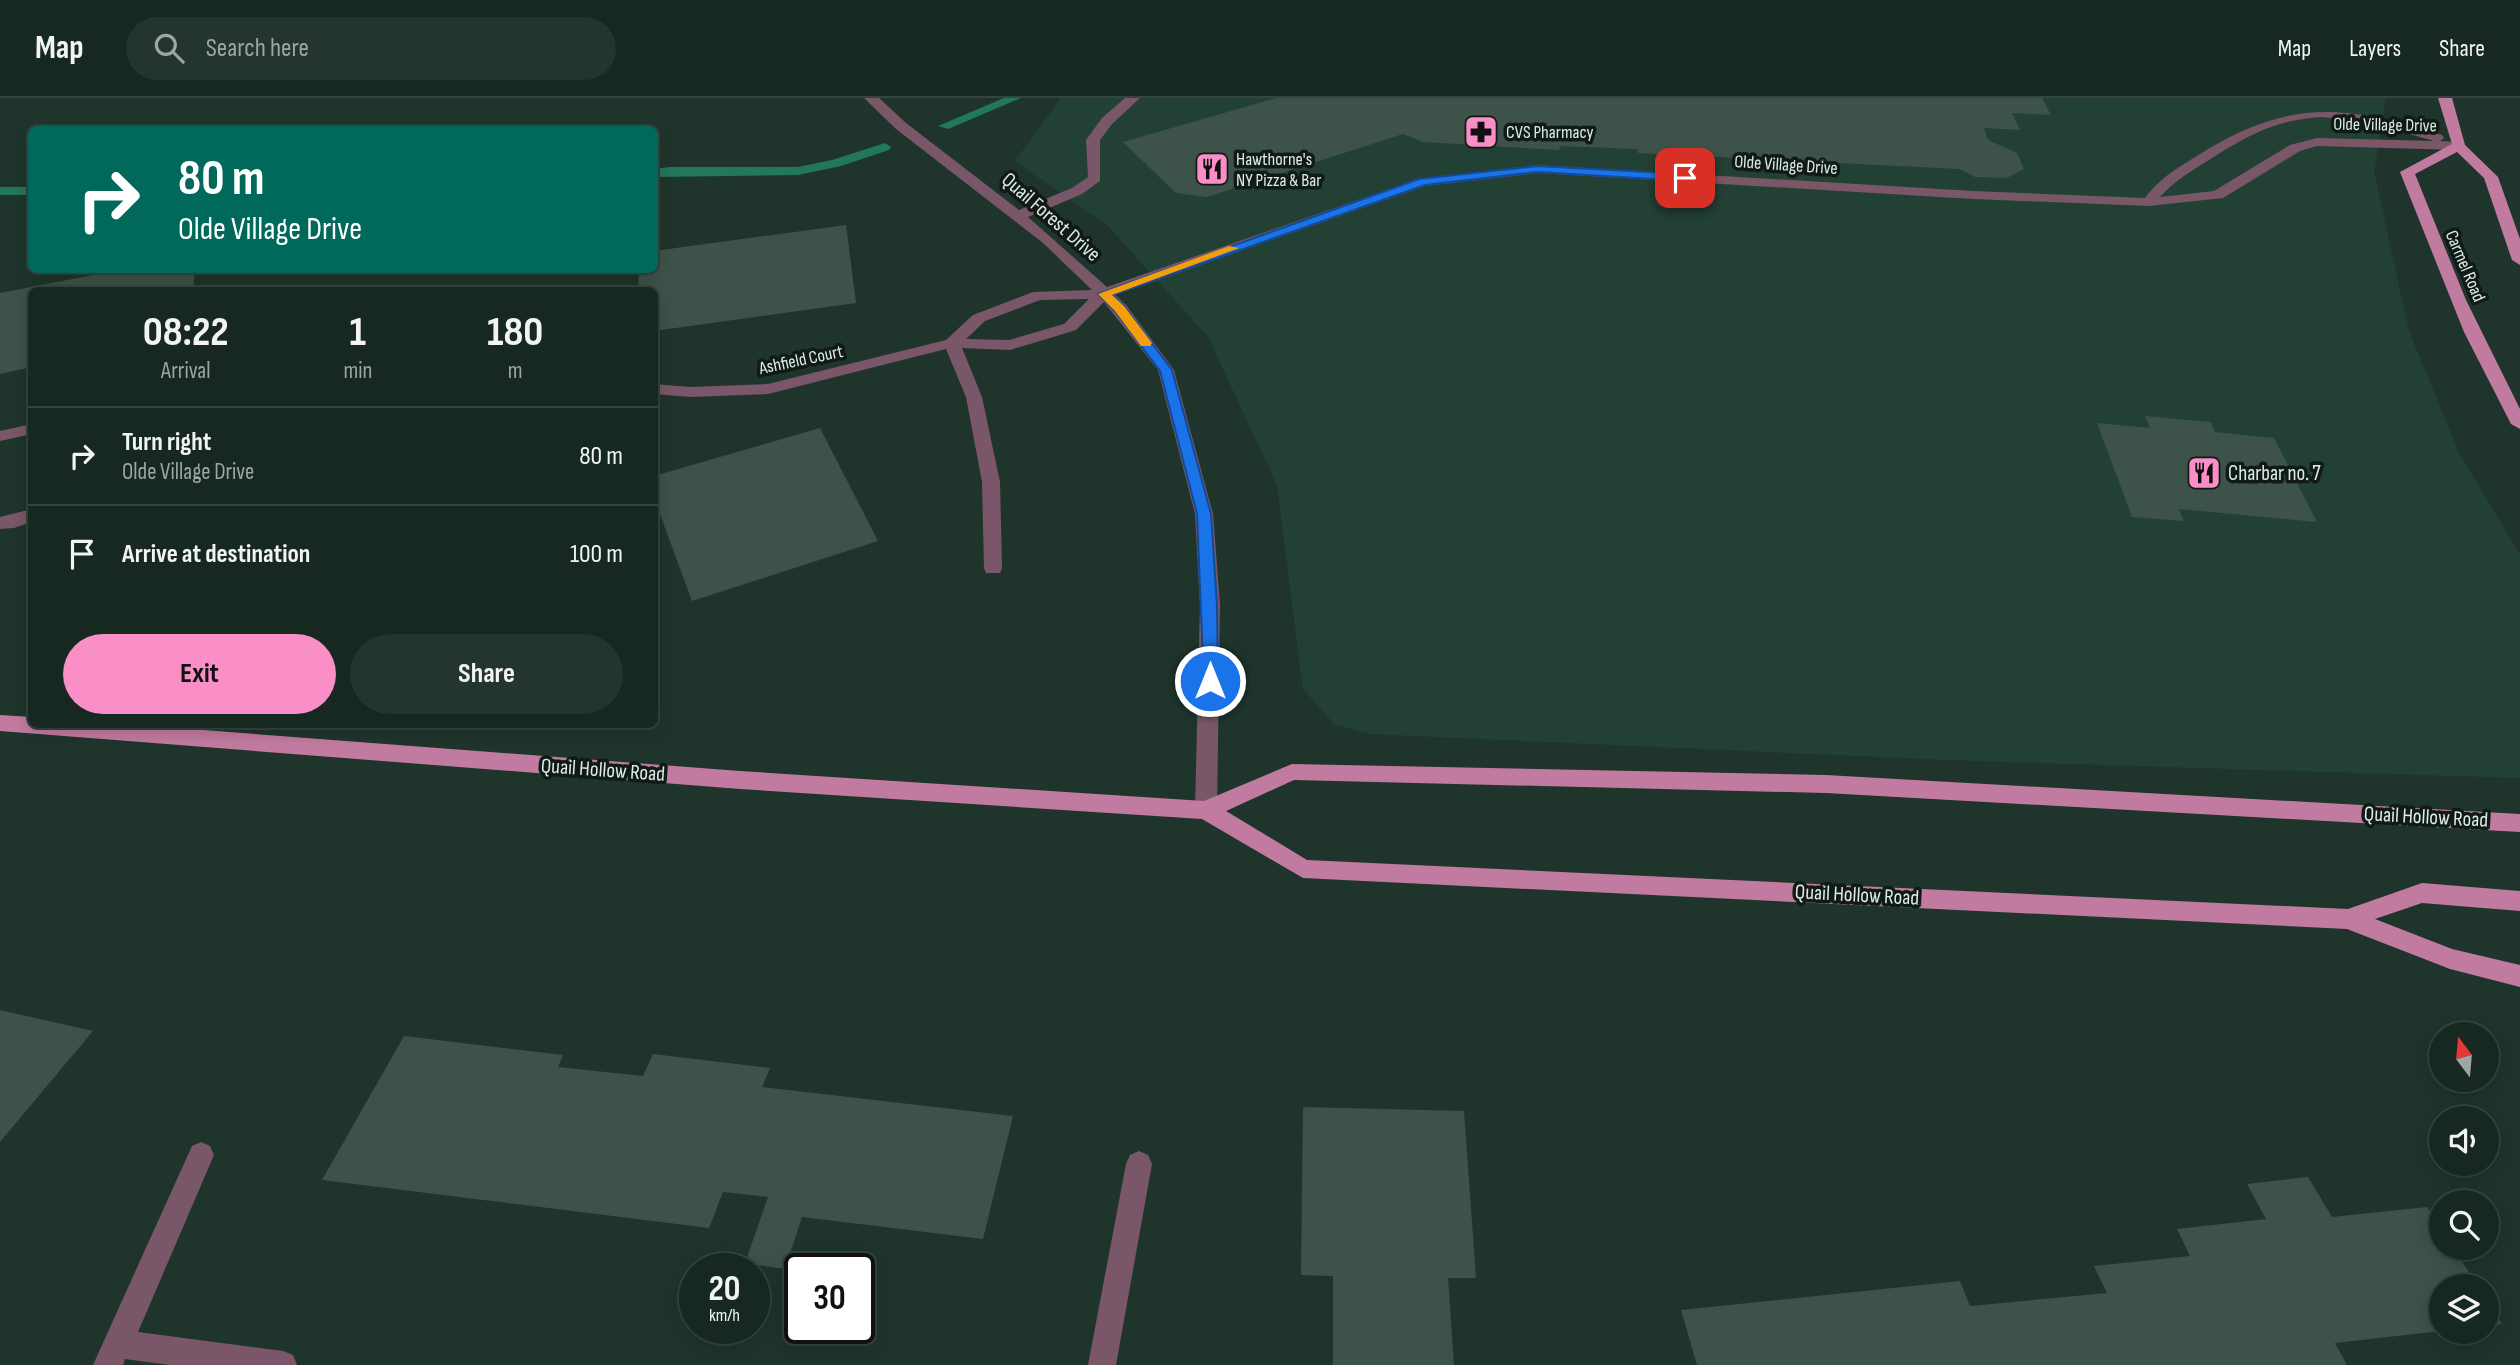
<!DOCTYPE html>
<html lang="en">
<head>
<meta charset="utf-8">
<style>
  :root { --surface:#172821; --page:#24342e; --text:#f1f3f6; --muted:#9ea6a5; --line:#36443f; --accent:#fa8fc8 }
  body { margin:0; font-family:"Sofia Sans Condensed",sans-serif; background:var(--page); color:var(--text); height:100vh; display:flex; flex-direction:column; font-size:26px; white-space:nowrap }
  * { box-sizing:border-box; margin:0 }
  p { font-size:23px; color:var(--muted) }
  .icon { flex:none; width:38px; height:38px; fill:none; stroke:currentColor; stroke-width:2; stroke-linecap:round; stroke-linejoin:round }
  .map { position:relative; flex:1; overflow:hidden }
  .details { position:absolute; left:28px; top:189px; width:630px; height:441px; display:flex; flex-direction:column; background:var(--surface); border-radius:10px; box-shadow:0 4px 18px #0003,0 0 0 2px var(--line) }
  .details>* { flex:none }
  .hud { position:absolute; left:28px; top:28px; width:630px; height:147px; border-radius:10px; box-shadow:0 4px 18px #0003,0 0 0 2px var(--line); background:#00695c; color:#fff; overflow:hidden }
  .needle { width:46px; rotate:344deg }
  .controls { position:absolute; left:2429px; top:924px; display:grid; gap:14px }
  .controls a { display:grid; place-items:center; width:70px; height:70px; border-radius:50%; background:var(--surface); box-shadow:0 4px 18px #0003,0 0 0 2px var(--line); font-size:35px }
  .speed { position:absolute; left:679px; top:1155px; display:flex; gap:14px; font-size:35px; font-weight:700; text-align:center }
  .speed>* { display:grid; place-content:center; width:91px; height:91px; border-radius:50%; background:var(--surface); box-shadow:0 4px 18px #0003,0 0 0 2px var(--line); line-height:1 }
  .speed small { font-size:18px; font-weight:400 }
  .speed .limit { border:4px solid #111; border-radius:10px; background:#fff; color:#111 }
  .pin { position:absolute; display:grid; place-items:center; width:60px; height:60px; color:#fff; margin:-30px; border-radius:14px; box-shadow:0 4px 10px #0006 }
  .me { position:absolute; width:77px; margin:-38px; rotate:0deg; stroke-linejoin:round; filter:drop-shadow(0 0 5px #0008) }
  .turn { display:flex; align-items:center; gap:24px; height:147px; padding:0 35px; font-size:32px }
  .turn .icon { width:91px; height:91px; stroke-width:2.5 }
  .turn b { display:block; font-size:49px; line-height:60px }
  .eta { display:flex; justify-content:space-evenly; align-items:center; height:119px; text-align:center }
  .eta b { font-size:42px; font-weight:700; line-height:49px }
  .button { display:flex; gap:14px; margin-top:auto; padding:14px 35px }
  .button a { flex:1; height:80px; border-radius:42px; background:var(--accent); color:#111; font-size:28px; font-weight:700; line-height:80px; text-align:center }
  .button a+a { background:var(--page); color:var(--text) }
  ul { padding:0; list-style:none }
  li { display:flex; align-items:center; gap:21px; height:98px; padding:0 35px; border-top:2px solid var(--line) }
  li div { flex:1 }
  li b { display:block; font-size:26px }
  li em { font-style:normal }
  header { display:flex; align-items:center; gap:42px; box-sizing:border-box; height:98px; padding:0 35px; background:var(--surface); border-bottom:2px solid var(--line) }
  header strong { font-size:33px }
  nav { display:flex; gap:38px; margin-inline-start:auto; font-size:24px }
  .search { width:490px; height:63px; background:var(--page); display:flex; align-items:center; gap:18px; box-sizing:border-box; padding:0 24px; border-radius:38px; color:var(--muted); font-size:26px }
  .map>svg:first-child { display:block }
</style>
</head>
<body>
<header>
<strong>Map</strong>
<div class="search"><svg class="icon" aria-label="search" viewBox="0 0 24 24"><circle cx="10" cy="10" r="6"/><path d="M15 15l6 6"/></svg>Search here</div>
<nav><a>Map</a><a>Layers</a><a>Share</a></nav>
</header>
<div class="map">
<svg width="2520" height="1267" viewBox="0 0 2520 1267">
  <rect width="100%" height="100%" fill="#1f352c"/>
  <path fill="#234035" d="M1061,0H2386L2374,74L2409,233L2458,353L2520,457V680L1947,662L1369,636L1335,627L1303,591L1277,387L1208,239L1108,128L1015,63Z"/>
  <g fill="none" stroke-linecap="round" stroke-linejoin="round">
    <g fill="#22785b" fill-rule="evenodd">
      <path d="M1004,0H1021L948,31L938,28Z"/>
      <path d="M885,45L891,49L889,52L841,68L798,77L654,79V71L670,69H798L832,62Z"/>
      <rect x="0" y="89" width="32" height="8"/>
    </g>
  </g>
  <g fill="#3d5349">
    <path d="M1276,0H2042L2051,17L2012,15L2020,32L1984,30L1988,42L2017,55L2024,71L2007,80L1975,79L1959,71L1638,55L1637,51L1560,48L1559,52L1423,44L1403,36L1207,99L1176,95L1123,44Z"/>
    <path d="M846,127L856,205L654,233V192H638L639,172H654V153Z"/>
    <path d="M119,172H195L193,192H32V269L0,276V195Z"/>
    <path d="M2145,318L2211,324L2215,334L2274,340L2317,424L2179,411L2184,423L2132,419L2097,325L2150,330Z"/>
    <path d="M820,330L878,443L692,503L654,400V378Z"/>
    <path d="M0,912L93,933L0,1044Z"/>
    <path d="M404,938L563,957L558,969L643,978L653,956L770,970L762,989L1013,1018L983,1141L802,1119L785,1171L745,1165L768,1099L723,1094L709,1130L322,1082Z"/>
    <path d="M1303,1009L1464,1013L1476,1180H1448L1454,1267H1333V1178L1301,1177Z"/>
    <path d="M2308,1079L2332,1119L2427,1109L2441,1131V1150H2453L2478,1188H2441V1233L2335,1245L2347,1267H1697L1681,1212L1960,1183L1970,1208L2107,1195L2094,1168L2190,1158L2177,1131L2266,1121L2247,1086Z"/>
    <path d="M2487,1203L2502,1226L2487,1228Z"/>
  </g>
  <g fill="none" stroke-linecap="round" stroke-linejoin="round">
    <g fill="#7a5768" fill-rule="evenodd">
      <path d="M864,0H879L906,25L1019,112L1072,90L1088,79L1086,42L1102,20L1125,0H1140L1112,26L1100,42V83L1082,96L1028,119L1107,189L1418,81L1538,67L1973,93L2145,100C2162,77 2185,66 2208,51C2294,0 2349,8 2442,37L2444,40L2440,43L2459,44L2466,48L2459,52L2317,48L2300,53L2223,100L2149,108L1973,101L1538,75L1425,88L1115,197L1126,207L1174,272L1213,416L1220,507L1217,712L1214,718L1206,721L1198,718L1195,712L1200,507L1195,416L1158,272L1104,204L1076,232L1010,252L962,250L982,299L1000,384L1002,470L1000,475H986L984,470L982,384L966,299L946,251L768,296L690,299L654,296V286L690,289L768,286L946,242L973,217L1033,194L1092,192L1043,145L896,31ZM2322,19L2367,24L2434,43L2317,40L2290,47L2214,93L2160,99C2175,82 2193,72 2212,60C2251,36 2275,22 2322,19ZM1089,201L1064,226L1009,242L966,241L985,223L1040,202Z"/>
      <path d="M32,326V336L0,343V333Z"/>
      <path d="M32,411V424L14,430L0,431V419Z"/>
      <path d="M201,1044L210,1048L214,1057L138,1234L283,1253L293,1257L297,1267H170L125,1261L123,1267H93L192,1048Z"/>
      <path d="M1139,1053L1148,1057L1152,1066L1116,1267H1088L1126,1066L1130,1057Z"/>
    </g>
    <g fill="#c27ba0" fill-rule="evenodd">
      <path d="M2438,0H2452L2465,47L2498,79L2520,141V167L2512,162L2484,80L2457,54L2415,76L2466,202L2520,311V331L2511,326L2464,234L2400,74L2452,46Z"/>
      <path d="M0,617L32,619V626H124L740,673L1204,703L1292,666L1826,677L2520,716V734L1826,695L1294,682L1226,713L1307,762L2348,811L2422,785L2520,793V813L2422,805L2375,821L2452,851L2520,867V889L2450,871L2347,831L1303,780L1202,721L740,691L0,633Z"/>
    </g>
  </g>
  <path fill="#1a73e8" stroke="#114b97" stroke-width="2" d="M1538,68L1685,76L1690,80L1685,83L1538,74L1425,87L1112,197L1124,208L1172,272L1211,416L1217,507L1218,583L1215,587H1204L1197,416L1160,273L1115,213L1098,196L1419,81Z"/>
  <path fill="#f59e0b" d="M1229,148L1239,150L1112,197L1124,208L1152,245L1150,248H1141L1115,213L1098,196Z"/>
  <defs>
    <symbol id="pharmacy-square" viewBox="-11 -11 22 22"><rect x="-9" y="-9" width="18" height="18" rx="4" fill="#fa8fc8" stroke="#101a16"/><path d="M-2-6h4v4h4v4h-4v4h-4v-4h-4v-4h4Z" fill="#111"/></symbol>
    <symbol id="restaurant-square" viewBox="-11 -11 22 22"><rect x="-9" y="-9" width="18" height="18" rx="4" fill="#fa8fc8" stroke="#101a16"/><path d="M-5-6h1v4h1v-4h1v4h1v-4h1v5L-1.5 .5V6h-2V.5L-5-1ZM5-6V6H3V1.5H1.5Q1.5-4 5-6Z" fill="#111"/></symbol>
  </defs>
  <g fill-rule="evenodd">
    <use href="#pharmacy-square" x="1462" y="15" width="38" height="38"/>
    <use href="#restaurant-square" x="1193" y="52" width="38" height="38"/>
    <use href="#restaurant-square" x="2185" y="356" width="38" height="38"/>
  </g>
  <g text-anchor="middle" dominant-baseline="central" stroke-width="7" stroke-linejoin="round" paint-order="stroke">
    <g font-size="18" fill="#dfece6" stroke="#101a16">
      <text transform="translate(2385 27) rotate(1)">Olde Village Drive</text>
      <text transform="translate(1786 67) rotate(4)">Olde Village Drive</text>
      <text transform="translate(2465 168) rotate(67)">Carmel Road</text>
      <text transform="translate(801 262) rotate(-12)">Ashfield Court</text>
    </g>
    <g font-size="18" fill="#dfece6" stroke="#101a16" text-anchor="start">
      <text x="1506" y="34">CVS Pharmacy</text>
      <text x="1236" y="61">Hawthorne's<tspan x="1236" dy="21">NY Pizza &amp; Bar</tspan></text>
    </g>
    <g font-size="21" fill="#dfece6" stroke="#101a16">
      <text transform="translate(1051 119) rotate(41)">Quail Forest Drive</text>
      <text transform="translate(603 672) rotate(4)">Quail Hollow Road</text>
      <text transform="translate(2426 719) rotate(3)">Quail Hollow Road</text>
      <text transform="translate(1857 797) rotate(3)">Quail Hollow Road</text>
    </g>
    <g font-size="21" fill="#dfece6" stroke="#101a16" text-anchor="start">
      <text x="2228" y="375">Charbar no. 7</text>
    </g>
  </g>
</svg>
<div class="controls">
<a><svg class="needle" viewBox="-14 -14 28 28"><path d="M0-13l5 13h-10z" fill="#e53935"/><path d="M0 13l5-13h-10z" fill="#9ea6a5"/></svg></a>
<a><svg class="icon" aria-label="sound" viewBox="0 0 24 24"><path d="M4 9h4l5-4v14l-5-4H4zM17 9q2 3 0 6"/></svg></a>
<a><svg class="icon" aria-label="search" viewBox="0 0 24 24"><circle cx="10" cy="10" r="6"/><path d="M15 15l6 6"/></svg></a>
<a><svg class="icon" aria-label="layers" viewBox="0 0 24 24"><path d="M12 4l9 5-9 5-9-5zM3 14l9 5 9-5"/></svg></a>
</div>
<div class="speed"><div>20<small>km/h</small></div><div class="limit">30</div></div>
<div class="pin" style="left:1685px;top:80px;background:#d93025"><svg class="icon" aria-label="arrive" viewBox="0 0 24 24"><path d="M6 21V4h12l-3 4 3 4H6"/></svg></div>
<svg class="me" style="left:1210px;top:583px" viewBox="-20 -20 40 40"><circle r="17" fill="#1a73e8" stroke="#fff" stroke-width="3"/><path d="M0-11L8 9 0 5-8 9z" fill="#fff"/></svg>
<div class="hud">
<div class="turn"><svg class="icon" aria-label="right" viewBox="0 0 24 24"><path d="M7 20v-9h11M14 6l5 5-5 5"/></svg><div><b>80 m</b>Olde Village Drive</div></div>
</div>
<section class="details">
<div class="eta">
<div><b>08:22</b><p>Arrival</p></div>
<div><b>1</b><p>min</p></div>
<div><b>180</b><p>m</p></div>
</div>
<ul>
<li><svg class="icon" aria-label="right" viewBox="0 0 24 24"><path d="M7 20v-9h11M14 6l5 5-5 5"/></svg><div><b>Turn right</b><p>Olde Village Drive</p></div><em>80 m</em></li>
<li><svg class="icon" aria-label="arrive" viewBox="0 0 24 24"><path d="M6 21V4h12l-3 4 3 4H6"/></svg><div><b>Arrive at destination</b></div><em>100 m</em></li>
</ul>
<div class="button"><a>Exit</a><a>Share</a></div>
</section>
</div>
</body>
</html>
